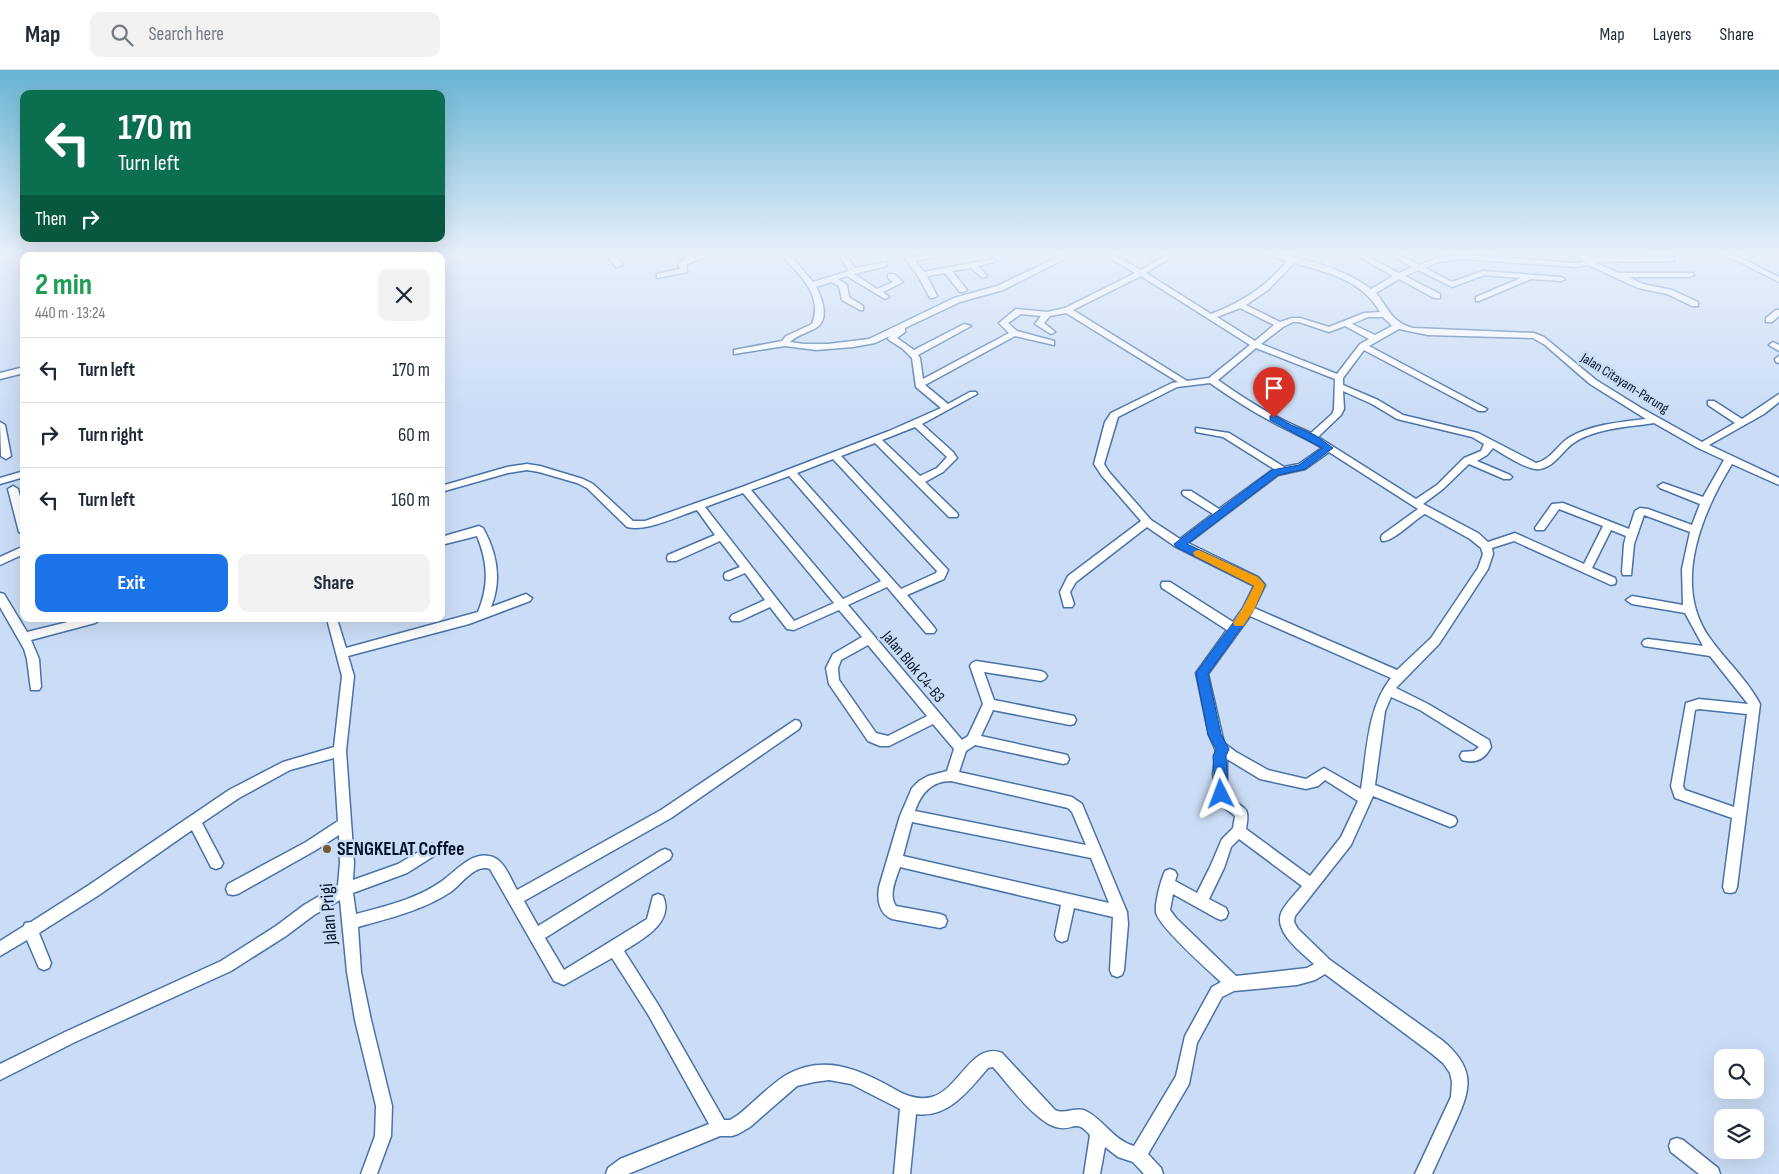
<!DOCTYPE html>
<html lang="en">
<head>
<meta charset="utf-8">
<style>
  :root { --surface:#fff; --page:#f2f2f3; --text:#1f2937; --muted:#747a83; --line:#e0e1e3; --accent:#1a73e8 }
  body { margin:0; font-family:"Sofia Sans Condensed",sans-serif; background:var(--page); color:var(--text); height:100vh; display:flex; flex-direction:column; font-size:19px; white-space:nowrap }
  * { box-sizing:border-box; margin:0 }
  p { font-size:16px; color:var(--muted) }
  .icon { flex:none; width:28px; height:28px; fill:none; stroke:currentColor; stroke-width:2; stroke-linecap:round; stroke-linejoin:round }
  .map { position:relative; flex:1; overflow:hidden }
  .sheet { position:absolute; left:20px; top:182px; width:425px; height:370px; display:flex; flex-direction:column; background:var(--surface); border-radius:10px; box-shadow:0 5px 20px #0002 }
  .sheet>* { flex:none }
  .banner { position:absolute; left:20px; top:20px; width:425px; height:152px; border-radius:10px; box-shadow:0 5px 20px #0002; background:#0b6e4f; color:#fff; overflow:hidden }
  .buttons { position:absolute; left:1714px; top:979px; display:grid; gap:10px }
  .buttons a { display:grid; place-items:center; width:50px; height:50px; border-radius:10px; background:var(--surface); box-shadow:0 5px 20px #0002; font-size:25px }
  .pin { position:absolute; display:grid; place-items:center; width:42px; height:42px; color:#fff; margin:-51px -21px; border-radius:50% 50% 50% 0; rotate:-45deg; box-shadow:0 0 5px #0007 }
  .pin .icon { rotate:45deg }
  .me { position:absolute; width:55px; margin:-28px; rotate:357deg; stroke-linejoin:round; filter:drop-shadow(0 0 4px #0008) }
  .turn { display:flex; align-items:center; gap:18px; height:105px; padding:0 15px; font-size:22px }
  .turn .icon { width:65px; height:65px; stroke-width:2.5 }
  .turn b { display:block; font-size:35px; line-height:42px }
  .then { display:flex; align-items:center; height:48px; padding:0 15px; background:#0003; gap:10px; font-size:19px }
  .round { display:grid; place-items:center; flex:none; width:52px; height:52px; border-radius:10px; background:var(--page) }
  .overview { display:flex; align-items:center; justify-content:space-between; height:85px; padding:0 15px }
  h1 { font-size:30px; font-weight:700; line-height:38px; color:#1e9e55 }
  .primary-button { display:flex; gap:10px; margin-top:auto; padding:10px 15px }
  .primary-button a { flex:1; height:58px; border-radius:10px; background:var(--accent); color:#fff; font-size:20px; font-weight:700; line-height:58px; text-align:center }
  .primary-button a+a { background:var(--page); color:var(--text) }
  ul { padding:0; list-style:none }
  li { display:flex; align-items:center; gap:15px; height:65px; padding:0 15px; border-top:1px solid var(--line) }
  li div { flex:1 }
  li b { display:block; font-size:19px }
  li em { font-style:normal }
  header { display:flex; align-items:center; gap:30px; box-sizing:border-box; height:70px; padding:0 25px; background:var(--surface); border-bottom:1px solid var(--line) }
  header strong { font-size:24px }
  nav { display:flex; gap:28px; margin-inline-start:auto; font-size:18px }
  .search { width:350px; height:45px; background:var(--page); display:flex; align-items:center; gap:12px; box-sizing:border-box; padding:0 18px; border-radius:10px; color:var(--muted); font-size:19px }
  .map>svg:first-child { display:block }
</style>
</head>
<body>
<header>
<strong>Map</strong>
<div class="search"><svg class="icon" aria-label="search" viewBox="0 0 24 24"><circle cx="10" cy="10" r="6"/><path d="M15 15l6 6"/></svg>Search here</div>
<nav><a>Map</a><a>Layers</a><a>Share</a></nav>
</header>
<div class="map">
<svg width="1779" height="1104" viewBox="0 0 1779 1104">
  <rect width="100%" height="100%" fill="#cbddf6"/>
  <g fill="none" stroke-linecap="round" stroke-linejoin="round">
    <defs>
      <g id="minor">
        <rect x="105" y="184" width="8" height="2"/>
        <path d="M223,184H231L232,186H224Z"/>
        <path d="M255,184H268L265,186H254Z"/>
        <path d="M309,184H322L319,186H308Z"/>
        <path d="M347,184H355L356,186H348Z"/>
        <path d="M372,184H384L382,186H371Z"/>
        <path d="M568,184L564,187L560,185L561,184Z"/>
        <path d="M605,184H613L623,195L616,197Z"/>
        <path d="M684,184H710L686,195L687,202L657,208V204L680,199L678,194L686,188L683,186Z"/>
        <path d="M781,184H789L813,212L849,201L840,187L845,184H857L848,188L855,198L887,192V196L854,204L877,219L893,212L888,208V204H894L903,212L883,222L889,227L885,229L847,206L838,209L847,215L849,227L863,236V240H860L842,230L839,216L831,212L816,217C822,228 830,249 816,258C807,263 797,265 790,272L804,274H828L869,269L954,228L997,216L1064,184H1074L1003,220L960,232L905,258V262L897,268L914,280L964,254L971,256L918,285L920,288L923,309L1009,263L999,253L1016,239L1047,242L1065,238L1135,203L1103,184H1112L1141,200L1167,184H1176L1146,203L1211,244C1242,232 1266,217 1287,191L1266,184C1297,184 1346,200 1371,219L1393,206L1354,184H1363L1399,203L1412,197L1389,184H1398L1419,195L1437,188L1463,185L1576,193L1584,192L1578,184H1585L1588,188L1674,187V191H1671L1594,192L1619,203H1693L1694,205L1690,207H1628L1643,214L1672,220L1698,232V236H1692L1667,224L1638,218L1588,195L1576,197L1463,189L1438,192L1425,198L1452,212L1483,201L1561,207L1565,209L1561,211L1531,209L1479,231H1476V227L1521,208L1484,205L1452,217L1418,200L1405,206L1440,224V228H1434L1399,209L1376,223C1390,240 1390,251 1413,258L1534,263L1544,267L1596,310L1641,338L1702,372L1735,353L1708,335V331H1714L1742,349L1779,324V332L1764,344L1709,375L1779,408V415L1732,394C1702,443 1672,514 1709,567C1725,590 1747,609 1760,634L1737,817L1735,822L1730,823L1725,822L1723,817L1732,748L1675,728L1671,716L1686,633L1699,629L1748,634L1710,586L1644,576L1642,573L1644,570L1648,569L1703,576L1685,543L1632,534L1626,530L1632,526L1683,535L1682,499L1690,462L1644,445L1634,474L1631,505H1623L1622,502L1624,474L1626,466L1611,460L1592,498L1615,508L1616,511L1615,514L1611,515L1514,471L1492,478L1493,484L1488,499L1439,574L1396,618L1428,634L1489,670L1491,677C1485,689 1475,694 1462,690L1460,686L1462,682L1474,681L1479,677L1420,640L1391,627L1385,641L1375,715L1455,747L1457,751L1455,755L1450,757L1373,726L1351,775L1295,846L1294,852L1298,859L1330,890L1443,971C1478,1001 1470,1021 1453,1058C1446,1073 1439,1089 1432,1104H1415L1451,1027L1452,1012L1450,1003L1443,993L1431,983L1325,904L1315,910L1297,915L1234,921L1222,927L1197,973L1189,1014L1148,1084L1161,1098L1163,1104H1144L1133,1092L1118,1087L1105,1077L1100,1104H1084L1090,1065C1074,1046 1073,1064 1053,1056C1033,1048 1008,1014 993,997L988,998C970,1019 948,1049 916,1044L910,1104H894L900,1039L851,1014L829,1010L814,1012L797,1016L750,1057L738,1064L732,1066H720L628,1104H606L608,1098L620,1089L709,1054L649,946L612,888L564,915L554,911L490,799C476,793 462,813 452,821C424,840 390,848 358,857L361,902L371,950L392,1036L391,1066L377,1104H361L375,1066L376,1036L355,950L347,902L340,830L314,845L286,866L231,901L75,972L0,1010V994L65,962L221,891L276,856L304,835L338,815L340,793L339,765L316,780L238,824L233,825L228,824L226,819L228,814L306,772L338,751L334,688L290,700L239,728L202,753L223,793L221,797L216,799L211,797L192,760L99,825L39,863L51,893L49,898L44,900L39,898L27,870L0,886V871L24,856L25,853L31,852L89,815L229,720L283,692L334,677L342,606L327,549H337L346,578L478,542C489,515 488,493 477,466L441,475V467L479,456L483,458C497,483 502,510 491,537L526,524L532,528L530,531L469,554L348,586L354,606L346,681L354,793L353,810L398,794L432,774L437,776L439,780L437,784L407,803L353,823L356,844C386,836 417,829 442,811C455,802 471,782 489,786C504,788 510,808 517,820L661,740L795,650L799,651L801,655L799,659L671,748L524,831L538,856L660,781L665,779L670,781L672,785L670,789L545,868L564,900L647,849L653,826L658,824L663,826C675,853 641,870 624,881L659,936L724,1050H730L738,1045C752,1034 773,1012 788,1004C824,985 856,998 889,1016C902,1024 916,1031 932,1027C959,1020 972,971 1002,983L1055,1040C1065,1045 1076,1036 1086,1041C1103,1049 1113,1070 1134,1076L1176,1006L1185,966L1212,917L1221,912C1209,901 1157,855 1156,842C1155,831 1161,810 1165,801L1170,799L1175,801L1177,805L1175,811L1197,823L1210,797L1222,769L1233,758L1235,746L1221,735L1216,725L1213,704L1216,681L1209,665L1196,603L1227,560L1162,518L1161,515L1162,512H1170L1233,552L1243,538L1254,516L1176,477L1147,457L1076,512L1070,522L1074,534L1072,537H1064L1060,522L1068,506L1141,451L1102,406L1094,394L1105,352L1111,343L1172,313L1178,312L1066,243L1050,246L1044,253L1055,262L1051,264L1035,254L1041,246L1021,244L1008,253L1017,261L1054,271V275L1015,266L925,315L948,334L970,322H976L977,324L922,354L953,382L957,388L943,402L925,412L957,443L958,445L957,447H949L875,373L841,386L948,500L944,509L907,525L934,557L936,560L934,563H926L887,517L848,535L962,670L968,666L983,634L970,596L972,593L976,591L1041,601L1045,603L1047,606L1045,609L1041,611L984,602L994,630L1074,646L1076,650L1074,654L1070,655L993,640L981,666L1063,684L1067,685L1069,689L1067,693L1063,694L975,675L966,681L959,702L1072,727L1082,734L1127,842L1128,854L1124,900L1122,905L1117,907L1112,905L1110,900L1113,847L1074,838L1067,870L1062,872L1057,870L1055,865L1061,835L900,797C896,809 888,825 896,836L940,844L945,846L947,851L945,856L940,858L892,849C879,844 877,829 879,817L900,746L912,718L919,711L928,706L947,701L954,679L933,654L889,676H880L868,671L829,614L826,598L833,584L862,567L839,540L794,560L787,559L770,537L740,551H732L730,548L732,545L765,530L745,503L729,510L725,509L724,506L725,503L740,497L720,471L676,491H668L667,488L668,485L715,465L697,440C678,446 647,462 627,457L587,418L577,413L539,402L527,400L508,403L441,422V416L507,397L527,394L540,396L583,409L593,414L633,451H645L742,417L889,361L941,338L916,317L912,288L903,279L889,270L888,268L890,266L875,273L853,277L816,280L785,276L734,284V280L782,271L786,266L812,254C824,224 798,204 781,184ZM1294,193C1327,202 1362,210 1380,242L1364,243L1329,257L1300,248H1292L1280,252L1246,235L1268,220ZM1141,206L1250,275L1209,308L1187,311L1073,240ZM1240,238L1274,255L1255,271L1217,247ZM1368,247H1383L1392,256L1375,265L1352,254ZM1293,252H1299L1329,262L1345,256L1369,269L1360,274L1337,304L1261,274L1283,257ZM1399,259L1428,265L1533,268L1545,275L1590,314L1646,349C1621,352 1593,354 1570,367C1558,374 1551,390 1536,393L1478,363L1403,345L1378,330L1343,315V308L1364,280L1479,341H1485L1487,339L1369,276ZM1256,278L1335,309L1334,339L1332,344L1311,363C1277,349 1247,331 1218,310ZM1210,313C1234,330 1258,345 1284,358C1297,365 1310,370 1322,378L1299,394L1284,397L1229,363L1196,358V362L1223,367L1274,399L1219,439L1191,421H1183L1182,423L1183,425L1213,444L1180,469L1151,450L1109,402L1104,394L1118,347L1177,317ZM1343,321L1372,334L1397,349L1472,367L1484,374L1481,381L1464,388L1437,415L1416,429L1318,367L1341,345L1344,339ZM1654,353L1698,378L1724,390L1703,427L1663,413L1658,416L1660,418L1700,434L1692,455L1648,439L1640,438L1635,441L1629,459L1563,433L1552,434L1535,458L1536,460H1544L1559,439L1603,456L1584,494L1515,463L1488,472L1478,463L1423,434L1443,419L1469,394L1504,409H1510L1512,407L1510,405L1477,391L1487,385L1493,378C1503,384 1524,398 1535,399C1553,401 1562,380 1575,372C1597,358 1629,357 1654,353ZM915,357L947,387L937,398L920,406L882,370ZM1329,382L1418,439L1382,465L1381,468L1382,471C1392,473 1415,449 1425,444L1470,469L1481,478L1483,484L1478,498L1431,568L1397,600L1254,538L1265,515L1258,507L1188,473L1278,405L1305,399ZM833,389L937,501L936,503L901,519L797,403ZM789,406L881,511L843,529L751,420ZM743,423L834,533L794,551L705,437ZM1250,546L1391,608C1367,638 1367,682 1361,719L1324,698L1306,709L1268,700L1236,682L1224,673L1208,604ZM868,575L927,646L888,666L876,663L839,610L838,598L841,590ZM1699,639L1747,644L1734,737L1685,720L1683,716L1695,640ZM1227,689L1260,709L1306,719L1318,716L1325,710L1358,731L1341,767L1310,806L1246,759C1251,732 1242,742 1229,725L1227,712ZM951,711L1068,738L1072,742L1086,775L915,741C921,723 932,711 951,711ZM912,752L1091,788L1109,833L903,786ZM1239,769L1302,816C1295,824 1287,832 1282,841C1272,861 1301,882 1314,894L1307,898L1236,906L1176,848L1170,840L1173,824L1216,848L1221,850L1226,848L1228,843L1226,838L1209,829L1224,798L1231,777Z"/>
        <path d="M902,184H909L912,187L929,184H947L915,191L924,202L993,189L997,191L978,196L987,206L983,208L971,198L952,201L967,220L963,222H960L945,203L927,206L937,226L933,228H930L918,206Z"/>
        <path d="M1723,184H1733L1779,207V212Z"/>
        <path d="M1776,240H1779V246L1772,252H1766V248Z"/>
        <path d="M1773,272L1779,275V281L1769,275Z"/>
        <path d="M1779,286V293L1776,292L1775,289Z"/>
        <path d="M24,297V303L0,309V303Z"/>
        <path d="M0,352L5,355L11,386L6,389L1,386Z"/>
        <path d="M24,401V407L0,414V408Z"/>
        <path d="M13,416L18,419L24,441V465L19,462L8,419Z"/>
        <path d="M24,476V484L0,495V487Z"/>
        <path d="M0,523L4,524L27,562L80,549H101L95,553L31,570L39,589L41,617L39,620H31L27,589L24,579L0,537Z"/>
        <path d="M1677,1068L1683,1070L1718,1098L1720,1104H1699L1671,1082L1669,1076L1671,1070Z"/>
      </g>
    </defs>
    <use href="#minor" stroke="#4972a9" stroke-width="3"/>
    <use href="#minor" fill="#fff" fill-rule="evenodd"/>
  </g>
  <linearGradient id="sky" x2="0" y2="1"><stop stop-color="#67b4d4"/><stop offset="0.54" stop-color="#e8f0fb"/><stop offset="1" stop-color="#e8f0fb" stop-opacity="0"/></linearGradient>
  <rect width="1779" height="339" fill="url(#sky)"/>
  <path fill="#1a73e8" stroke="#114b97" d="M1274,345L1291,355L1315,365L1333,378L1305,399L1278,405L1187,474L1258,507L1265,515L1252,543L1208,604L1221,664L1229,679L1226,686L1228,724L1226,728L1221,729L1217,728L1215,724L1213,686L1216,679L1208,665L1196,603L1244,538L1254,516L1176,477L1174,474L1272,400L1299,395L1322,378L1270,350V346Z"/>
  <path fill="#f59e0b" d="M1199,480L1258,507L1265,515L1254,540L1243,556H1235L1233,553L1243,538L1254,516L1195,486L1193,483L1195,481Z"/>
  <circle fill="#75582c" stroke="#cbddf6" stroke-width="2" cx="327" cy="779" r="5"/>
  <g text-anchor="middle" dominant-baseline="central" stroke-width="5" stroke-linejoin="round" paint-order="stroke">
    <g font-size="14" fill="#031228" stroke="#cbddf6">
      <text transform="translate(1625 313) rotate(32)">Jalan Citayam-Parung</text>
    </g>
    <g font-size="16" fill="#031228" stroke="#cbddf6">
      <text transform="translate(913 597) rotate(50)">Jalan Blok C4-B3</text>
    </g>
    <g font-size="19" font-weight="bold" fill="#031228" stroke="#cbddf6" text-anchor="start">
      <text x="337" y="779">SENGKELAT Coffee</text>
    </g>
    <g font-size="19" fill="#031228" stroke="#cbddf6">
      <text transform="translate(329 844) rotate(-94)">Jalan Prigi</text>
    </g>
  </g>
</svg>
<div class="buttons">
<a><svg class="icon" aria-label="search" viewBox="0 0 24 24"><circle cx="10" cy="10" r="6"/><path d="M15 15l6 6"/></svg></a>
<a><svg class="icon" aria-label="layers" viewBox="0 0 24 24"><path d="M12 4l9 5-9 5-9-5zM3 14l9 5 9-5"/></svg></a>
</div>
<div class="pin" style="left:1274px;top:348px;background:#d93025"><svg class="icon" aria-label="arrive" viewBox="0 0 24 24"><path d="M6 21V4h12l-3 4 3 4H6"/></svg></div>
<svg class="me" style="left:1221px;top:724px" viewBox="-20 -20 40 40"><path d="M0-17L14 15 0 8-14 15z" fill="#1a73e8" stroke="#fff" stroke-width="4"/></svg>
<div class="banner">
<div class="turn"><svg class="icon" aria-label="left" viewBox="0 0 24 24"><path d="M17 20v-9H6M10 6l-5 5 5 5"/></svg><div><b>170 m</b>Turn left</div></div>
<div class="then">Then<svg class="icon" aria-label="right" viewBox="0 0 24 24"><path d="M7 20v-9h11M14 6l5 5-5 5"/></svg></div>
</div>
<section class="sheet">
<div class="overview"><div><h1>2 min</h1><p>440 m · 13:24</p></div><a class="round"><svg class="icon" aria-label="close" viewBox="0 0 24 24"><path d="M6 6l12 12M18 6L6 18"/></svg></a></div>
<ul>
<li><svg class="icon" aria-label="left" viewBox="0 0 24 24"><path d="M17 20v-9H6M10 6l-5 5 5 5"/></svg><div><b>Turn left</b></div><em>170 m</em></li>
<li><svg class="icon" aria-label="right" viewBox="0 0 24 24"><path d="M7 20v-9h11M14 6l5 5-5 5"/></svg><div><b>Turn right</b></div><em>60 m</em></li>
<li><svg class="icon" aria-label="left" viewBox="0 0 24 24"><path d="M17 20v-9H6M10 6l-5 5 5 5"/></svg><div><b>Turn left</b></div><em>160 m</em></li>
</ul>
<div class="primary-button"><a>Exit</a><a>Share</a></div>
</section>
</div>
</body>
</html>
